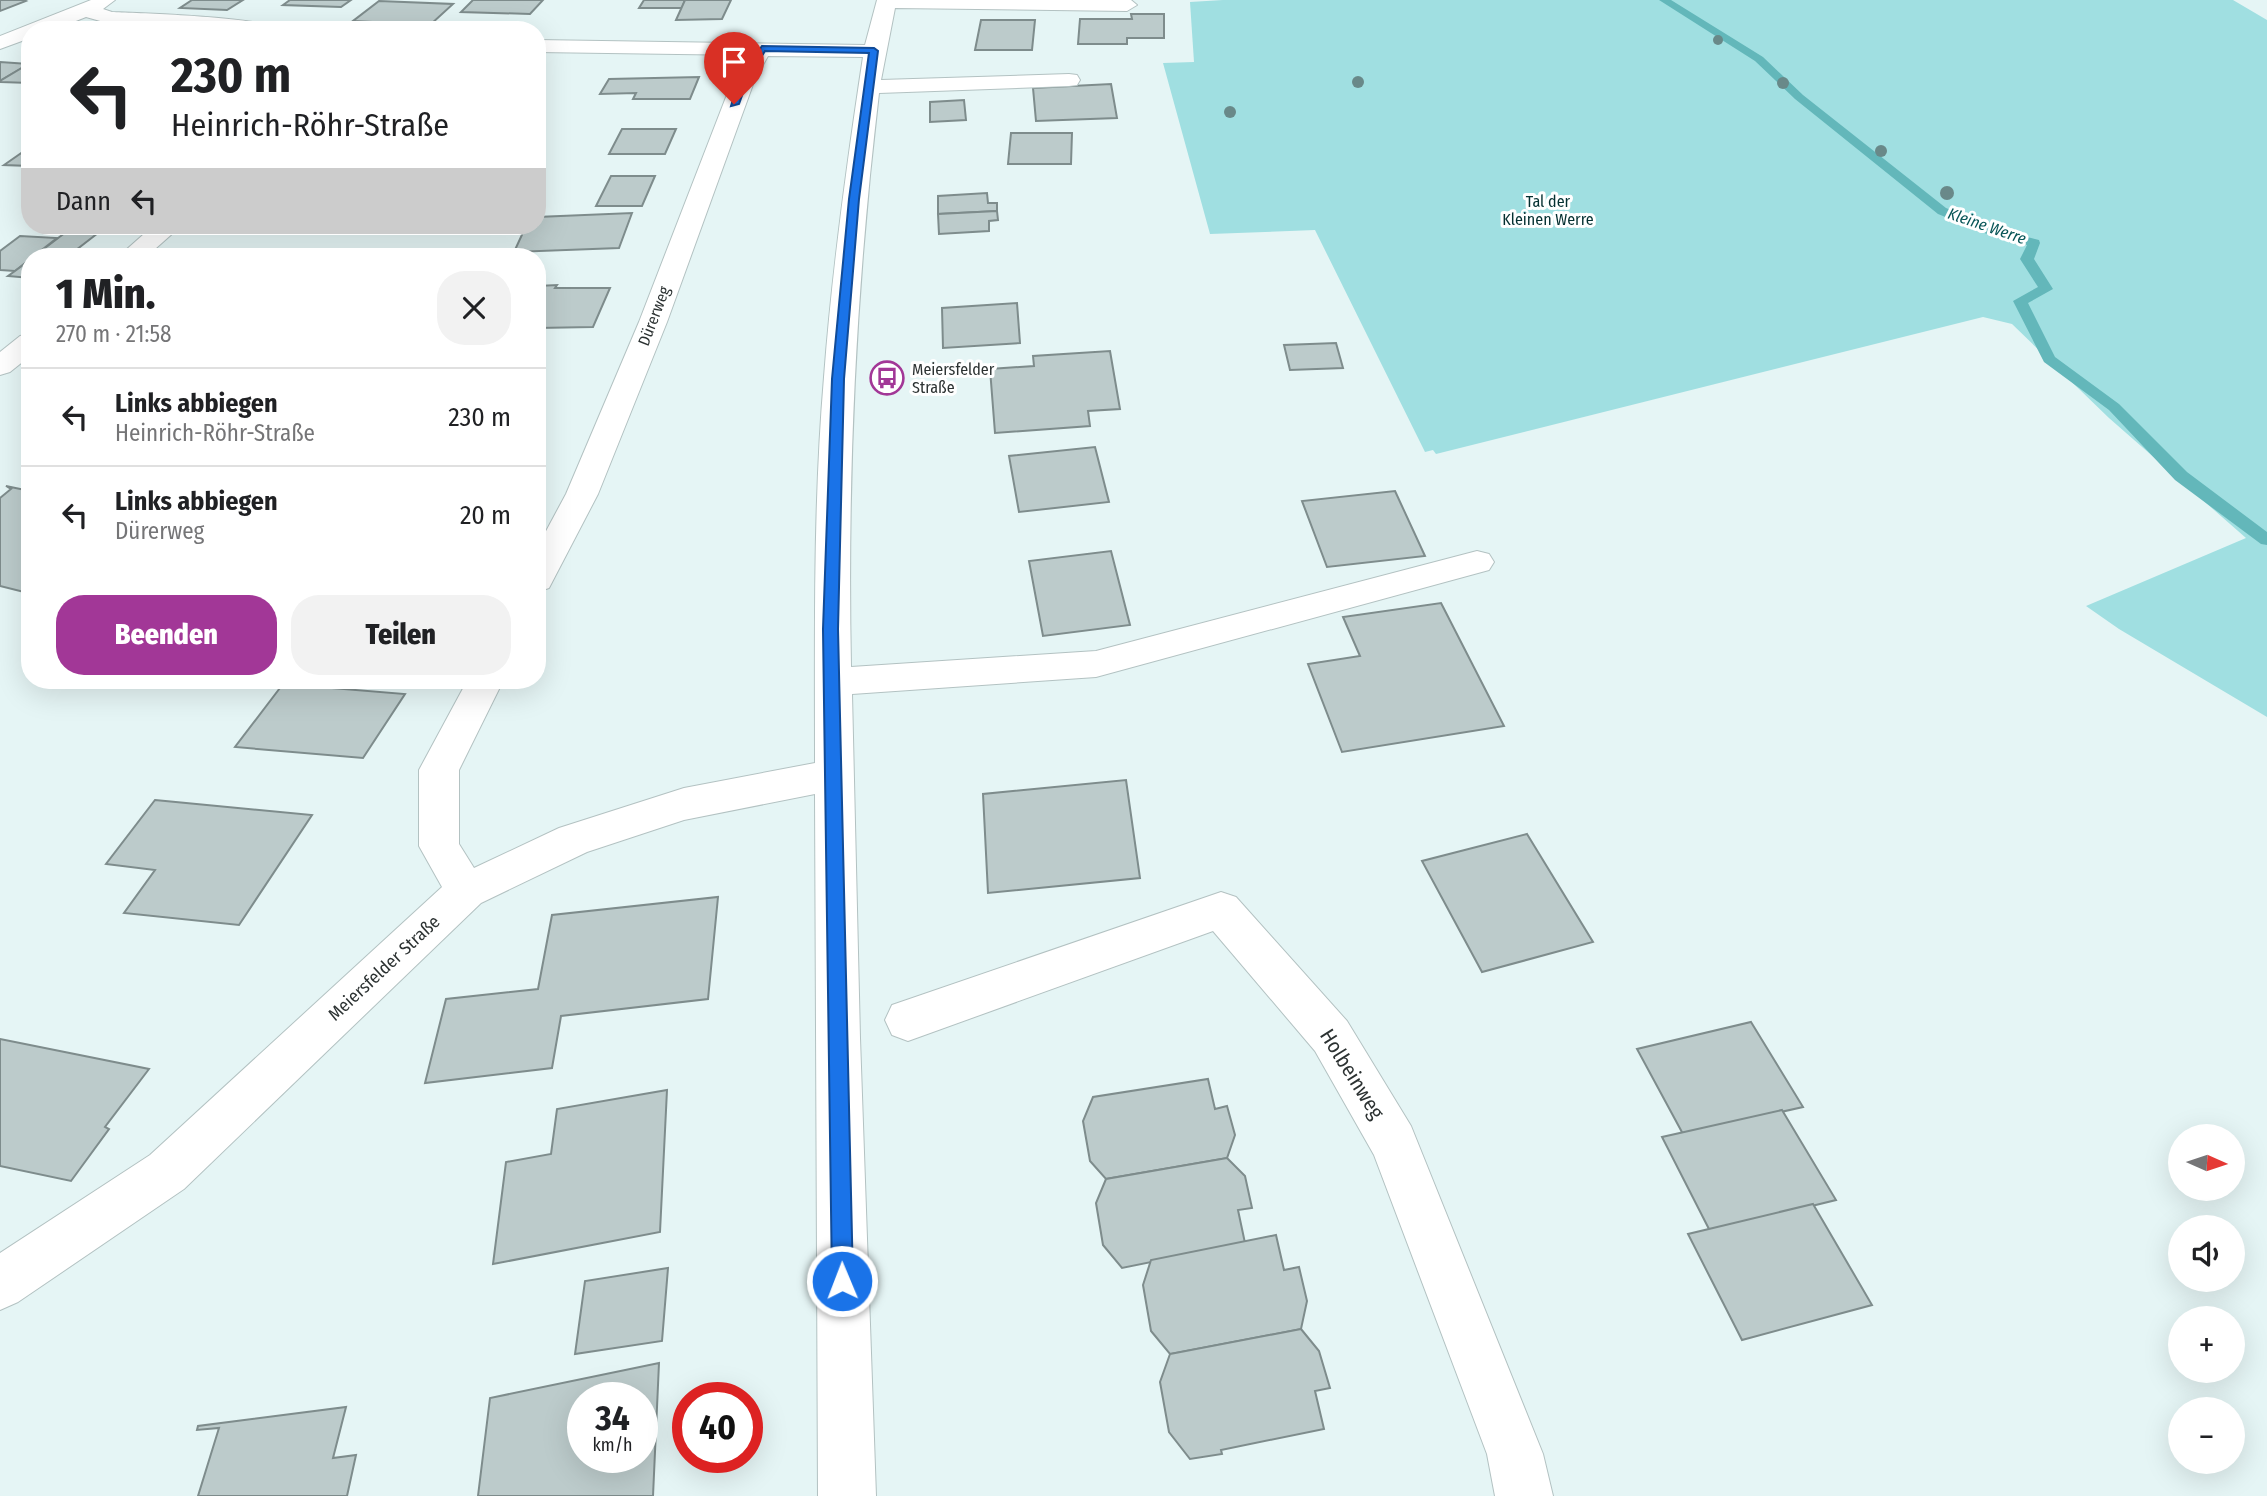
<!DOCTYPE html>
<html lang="de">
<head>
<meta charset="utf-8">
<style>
  :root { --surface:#fff; --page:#f2f2f2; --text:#202124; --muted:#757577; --line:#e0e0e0; --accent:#a23797 }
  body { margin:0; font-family:"Fira Sans Condensed",sans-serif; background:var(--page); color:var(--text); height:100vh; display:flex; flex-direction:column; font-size:26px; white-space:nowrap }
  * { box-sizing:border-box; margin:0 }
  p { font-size:23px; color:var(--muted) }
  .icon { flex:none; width:38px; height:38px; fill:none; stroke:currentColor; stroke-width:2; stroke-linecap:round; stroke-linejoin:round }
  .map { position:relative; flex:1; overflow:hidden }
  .side { position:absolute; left:21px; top:248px; width:525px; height:441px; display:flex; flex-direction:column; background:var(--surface); border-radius:28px; box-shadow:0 7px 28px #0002 }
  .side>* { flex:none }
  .banner { position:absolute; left:21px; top:21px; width:525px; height:214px; border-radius:28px; box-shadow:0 7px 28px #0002; background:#fff; color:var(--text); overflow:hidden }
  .needle { width:46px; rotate:93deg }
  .controls { position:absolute; left:2168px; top:1124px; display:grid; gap:14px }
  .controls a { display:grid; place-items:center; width:77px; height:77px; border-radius:50%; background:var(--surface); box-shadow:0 7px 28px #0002; font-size:35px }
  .speed { position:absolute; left:567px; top:1382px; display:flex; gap:14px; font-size:35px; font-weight:700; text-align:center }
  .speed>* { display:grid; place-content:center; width:91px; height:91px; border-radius:50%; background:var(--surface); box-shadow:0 7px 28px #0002; line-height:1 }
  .speed small { font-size:18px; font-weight:400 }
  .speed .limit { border:10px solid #d22; background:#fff; color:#111 }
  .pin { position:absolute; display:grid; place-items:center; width:60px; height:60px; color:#fff; margin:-72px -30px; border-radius:50% 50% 50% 0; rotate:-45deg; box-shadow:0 0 7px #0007 }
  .pin .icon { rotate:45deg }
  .me { position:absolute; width:77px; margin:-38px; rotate:359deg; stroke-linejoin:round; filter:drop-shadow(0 0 5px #0008) }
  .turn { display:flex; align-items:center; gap:24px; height:147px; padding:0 35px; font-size:32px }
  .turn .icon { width:91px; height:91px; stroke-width:2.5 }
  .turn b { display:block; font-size:49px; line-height:60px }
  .then { display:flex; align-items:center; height:66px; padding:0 35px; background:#0003; gap:14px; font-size:26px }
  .round { display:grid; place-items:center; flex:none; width:74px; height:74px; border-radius:28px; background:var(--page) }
  .headline { display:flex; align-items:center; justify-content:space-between; height:119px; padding:0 35px }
  h1 { font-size:42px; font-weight:800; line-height:52px }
  .button { display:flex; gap:14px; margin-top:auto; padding:14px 35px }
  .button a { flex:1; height:80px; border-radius:28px; background:var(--accent); color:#fff; font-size:28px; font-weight:800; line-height:80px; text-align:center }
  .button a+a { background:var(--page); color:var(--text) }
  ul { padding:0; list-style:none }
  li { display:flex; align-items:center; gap:21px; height:98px; padding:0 35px; border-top:2px solid var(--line) }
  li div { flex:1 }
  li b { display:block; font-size:26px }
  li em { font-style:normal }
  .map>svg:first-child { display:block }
</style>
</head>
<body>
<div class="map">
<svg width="2267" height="1496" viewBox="0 0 2267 1496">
  <rect width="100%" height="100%" fill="#e5f5f5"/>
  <path fill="#a0dfe1" d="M1223,0H2233L2267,20V717L2119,629L2086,606L2246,538L2109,418L2012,324L1983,317L1436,454L1433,450L1425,452L1315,230L1210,234L1163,63L1194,62L1190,2Z"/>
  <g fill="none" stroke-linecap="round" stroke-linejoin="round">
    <path fill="#63b7ba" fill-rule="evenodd" d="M1659,0H1671L1763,57L1803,95L1946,208L2000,230L2039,240L2040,243L2034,259L2053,289L2028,303L2055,357L2119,404L2187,472L2267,532V545L2261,544L2175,480L2109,410L2044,362L2013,301L2038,287L2020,259L2027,245L1992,236L1938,214L1795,99L1755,61Z"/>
  </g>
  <g fill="#bccbcb" stroke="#7e8c8c" stroke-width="2" fill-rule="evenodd">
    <path d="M0,0H24L26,1L0,11Z"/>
    <path d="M192,0H243L227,10L180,8Z"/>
    <path d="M290,0H351L341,7L283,5Z"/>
    <path d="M473,0H543L530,14L461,12Z"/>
    <path d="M644,0H685L682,8H639Z"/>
    <path d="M685,0H731L722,19L676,20Z"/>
    <path d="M379,1L453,4L430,25L353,21Z"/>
    <path d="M1131,14H1164V38H1127V44H1078L1080,19H1132Z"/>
    <path d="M981,20H1035L1032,50H975Z"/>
    <path d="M0,62L29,64L0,81Z"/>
    <path d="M30,63V83L0,82V81Z"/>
    <path d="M699,77L690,99H633L636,93L600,94L609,79Z"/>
    <path d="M1111,84L1117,118L1036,121L1033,88Z"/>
    <path d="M964,100L966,120L930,122V102Z"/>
    <path d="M622,129H676L665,154H609Z"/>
    <path d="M1011,133H1072L1071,164H1008Z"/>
    <path d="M30,147V166L4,165Z"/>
    <path d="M611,176H655L642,206H596Z"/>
    <path d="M987,193L988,203H997V211L938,214V196Z"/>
    <path d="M997,211L998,220L989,221V231L939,234L938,214Z"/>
    <path d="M632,213L619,248L514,252L526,226H537V217Z"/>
    <path d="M74,226H107L67,257H33Z"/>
    <path d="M20,236L57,238L15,271L0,270V251Z"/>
    <path d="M30,260V278L8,276L15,271Z"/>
    <path d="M557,285L555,288H610L593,327L537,328V286Z"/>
    <path d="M1017,303L1020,343L943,348L942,308Z"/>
    <path d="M1336,343L1343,368L1290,370L1284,345Z"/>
    <path d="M1110,351L1120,409L1088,411L1090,426L995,433L990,369L1034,366L1033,356Z"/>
    <path d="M1095,447L1109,502L1019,512L1009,456Z"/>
    <path d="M6,486L30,491L28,593L0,586V498L11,489Z"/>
    <path d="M1395,491L1425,556L1327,567L1302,501Z"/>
    <path d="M1111,551L1130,625L1043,636L1029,561Z"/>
    <path d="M1441,603L1504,726L1342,752L1308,664L1360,656L1343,617Z"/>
    <path d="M283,684L405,694L363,758L235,747Z"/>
    <path d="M1126,780L1140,878L988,893L983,794Z"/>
    <path d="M155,800L312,815L239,925L124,913L155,870L106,864Z"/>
    <path d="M1527,834L1593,942L1482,972L1422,861Z"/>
    <path d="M718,897L708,999L561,1016L552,1068L425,1083L446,999L538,989L552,915Z"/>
    <path d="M1751,1022L1803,1107L1683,1134L1637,1049Z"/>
    <path d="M0,1039L149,1069L105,1127L109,1129L71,1181L0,1166Z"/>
    <path d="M1208,1079L1215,1109L1227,1106L1235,1135L1227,1158L1106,1179L1090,1161L1083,1121L1093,1097Z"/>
    <path d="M667,1090L660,1232L493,1264L506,1162L551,1154L557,1109Z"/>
    <path d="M1782,1110L1836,1200L1710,1231L1662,1137Z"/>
    <path d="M1227,1158L1245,1176L1252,1208L1238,1210L1245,1243L1122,1268L1103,1245L1096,1203L1106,1179Z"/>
    <path d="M1813,1204L1872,1305L1742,1340L1688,1234Z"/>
    <path d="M1276,1235L1284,1270L1299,1267L1307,1301L1301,1329L1170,1354L1151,1331L1143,1285L1151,1260Z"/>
    <path d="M668,1268L662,1341L575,1354L585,1281Z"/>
    <path d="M1301,1329L1319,1351L1330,1388L1315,1391L1324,1429L1221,1450L1222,1454L1190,1459L1169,1432L1160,1382L1170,1354Z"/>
    <path d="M659,1363L653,1496H478L490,1398ZM583,1398H642V1458H583Z"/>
    <path d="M346,1407L333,1458L356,1455L347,1496H198L219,1428L197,1430L198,1426Z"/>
  </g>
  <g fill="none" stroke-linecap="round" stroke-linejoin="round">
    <defs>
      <g id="minor">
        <path d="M91,0H115L103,9L112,12C136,13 269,17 279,30H209L111,24L86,17L53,30H30V38L0,49V36Z"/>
        <path d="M877,0H1131L1137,5L1127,11L895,8L881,80L1069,74L1077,75L1080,80L1077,85L1069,86L879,93C856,286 847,473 851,667L1096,651L1477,551L1489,554L1494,562L1489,570L1096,677L852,694L860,1038L876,1496H818L815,794L684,820L587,852L481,903L184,1189L18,1302L0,1310V1253L150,1155L442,887L419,846V770L467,681H503L459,770V844L474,868L559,828L684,788L815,763C815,636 813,506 824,377C832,270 847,162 863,57L768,56L755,79L667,322L598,494L549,588L537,592V548L566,494L639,322L733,79L748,55L537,52V40L865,45Z"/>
        <path d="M153,226H181L146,257H118Z"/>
        <path d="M30,334V356L10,372L0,375V352L20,336Z"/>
        <path d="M1221,892L1236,897L1347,1021L1411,1126L1543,1454L1553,1496H1495L1487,1454L1374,1155L1315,1051L1213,931L908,1041L892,1035L885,1020L892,1005Z"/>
      </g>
    </defs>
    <use href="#minor" stroke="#b3c2c2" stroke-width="2"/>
    <use href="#minor" fill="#fff" fill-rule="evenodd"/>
  </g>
  <g fill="#698989">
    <circle cx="1718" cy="40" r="5"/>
    <circle cx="1358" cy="82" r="6"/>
    <circle cx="1783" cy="83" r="6"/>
    <circle cx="1230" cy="112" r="6"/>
    <circle cx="1881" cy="151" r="6"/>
    <circle cx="1947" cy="193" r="7"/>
  </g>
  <path fill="#1a73e8" stroke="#114b97" stroke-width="2" d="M762,46L874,48L878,51L859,199L844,379L838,629L853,1281L850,1288L842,1291L835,1288L832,1281L823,629L832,379L849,199L869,53L765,51L748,79L739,104L731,106L739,79Z"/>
  <defs>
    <symbol id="bus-ring" viewBox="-11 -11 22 22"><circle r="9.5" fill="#fff" stroke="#a23797" stroke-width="1.5"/><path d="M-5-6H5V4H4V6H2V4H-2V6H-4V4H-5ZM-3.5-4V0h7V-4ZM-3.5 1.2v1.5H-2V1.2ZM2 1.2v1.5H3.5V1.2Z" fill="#a23797"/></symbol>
  </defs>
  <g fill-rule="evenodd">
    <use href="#bus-ring" x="868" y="359" width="38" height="38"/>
  </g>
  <g text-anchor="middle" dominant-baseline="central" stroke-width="6" stroke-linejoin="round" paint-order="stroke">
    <g font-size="16" fill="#043031" stroke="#fff">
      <text x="1548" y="201">Tal der<tspan x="1548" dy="18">Kleinen Werre</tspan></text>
    </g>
    <g font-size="16" font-style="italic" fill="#075557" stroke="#fff">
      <text transform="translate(1987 226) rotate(19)">Kleine Werre</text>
    </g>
    <g font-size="16" fill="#2c3232" stroke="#fff">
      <text transform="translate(654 316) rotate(-69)">Dürerweg</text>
    </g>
    <g font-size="16" fill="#2c3232" stroke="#fff" text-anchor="start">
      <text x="912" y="369">Meiersfelder<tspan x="912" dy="18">Straße</tspan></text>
    </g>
    <g font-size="18" fill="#2c3232" stroke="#fff">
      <text transform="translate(384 968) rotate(-43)">Meiersfelder Straße</text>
    </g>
    <g font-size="21" fill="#2c3232" stroke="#fff">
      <text transform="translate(1352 1074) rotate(58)">Holbeinweg</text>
    </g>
  </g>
</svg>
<div class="controls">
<a><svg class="needle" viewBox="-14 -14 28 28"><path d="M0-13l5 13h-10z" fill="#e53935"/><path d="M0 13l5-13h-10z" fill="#757577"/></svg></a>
<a><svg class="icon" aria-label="sound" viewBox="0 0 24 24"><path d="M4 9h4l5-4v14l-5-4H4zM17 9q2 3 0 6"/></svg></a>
<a>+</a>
<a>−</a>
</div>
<div class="speed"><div>34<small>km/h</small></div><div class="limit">40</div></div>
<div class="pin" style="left:734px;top:104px;background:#d93025"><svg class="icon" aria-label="arrive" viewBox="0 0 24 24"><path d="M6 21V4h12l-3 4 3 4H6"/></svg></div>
<svg class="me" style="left:842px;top:1281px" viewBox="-20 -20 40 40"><circle r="17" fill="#1a73e8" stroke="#fff" stroke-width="3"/><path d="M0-11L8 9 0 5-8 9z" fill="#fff"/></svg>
<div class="banner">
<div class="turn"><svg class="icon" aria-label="left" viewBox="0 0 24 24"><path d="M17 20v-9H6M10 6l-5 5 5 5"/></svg><div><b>230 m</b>Heinrich-Röhr-Straße</div></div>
<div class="then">Dann<svg class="icon" aria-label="left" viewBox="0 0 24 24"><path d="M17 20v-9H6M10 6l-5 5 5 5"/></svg></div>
</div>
<section class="side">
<div class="headline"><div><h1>1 Min.</h1><p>270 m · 21:58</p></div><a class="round"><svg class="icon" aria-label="close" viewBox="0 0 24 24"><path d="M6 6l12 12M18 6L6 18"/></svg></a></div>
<ul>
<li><svg class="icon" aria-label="left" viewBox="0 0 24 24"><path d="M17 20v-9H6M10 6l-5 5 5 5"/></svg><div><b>Links abbiegen</b><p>Heinrich-Röhr-Straße</p></div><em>230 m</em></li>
<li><svg class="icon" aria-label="left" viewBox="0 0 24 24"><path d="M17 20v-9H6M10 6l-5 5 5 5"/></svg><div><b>Links abbiegen</b><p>Dürerweg</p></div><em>20 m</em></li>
</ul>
<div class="button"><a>Beenden</a><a>Teilen</a></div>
</section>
</div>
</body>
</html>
